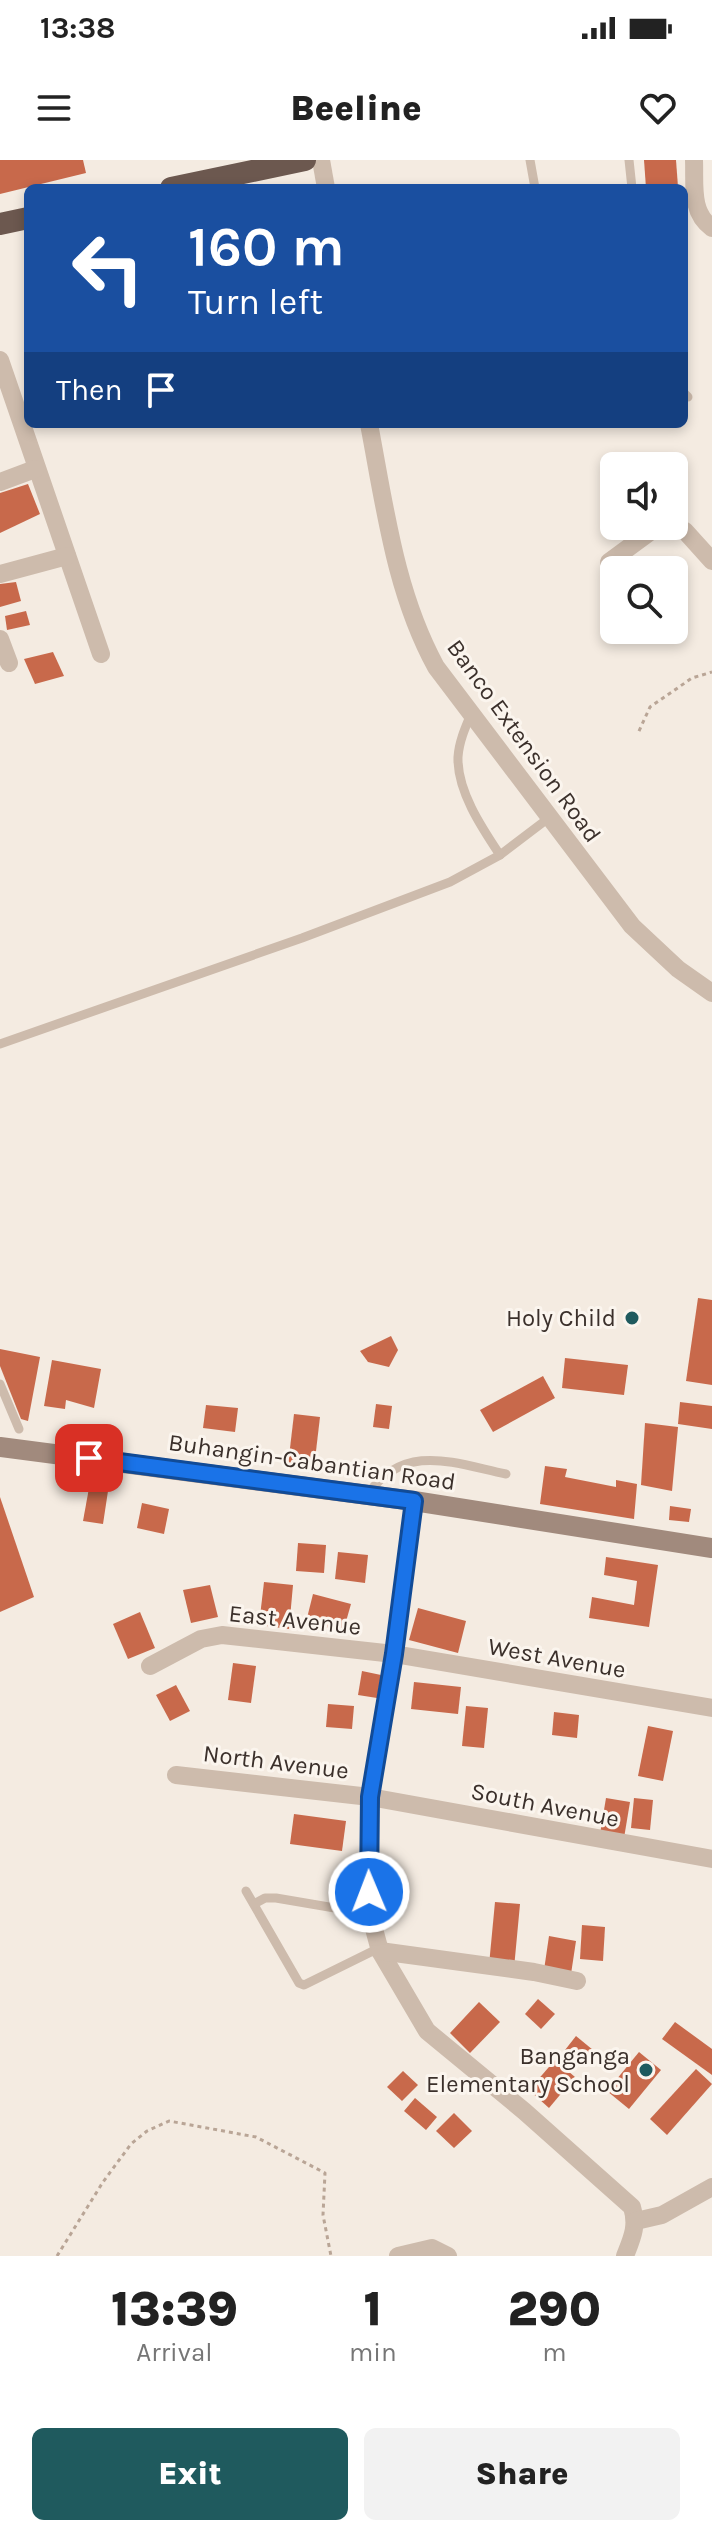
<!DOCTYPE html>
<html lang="en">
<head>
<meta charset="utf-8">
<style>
  :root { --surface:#fff; --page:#f2f2f2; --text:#222; --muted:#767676; --accent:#1f5a5e }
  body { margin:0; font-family:Karla,sans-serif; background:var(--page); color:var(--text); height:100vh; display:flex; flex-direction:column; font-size:30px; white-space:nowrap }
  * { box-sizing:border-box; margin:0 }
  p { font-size:26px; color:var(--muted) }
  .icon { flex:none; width:44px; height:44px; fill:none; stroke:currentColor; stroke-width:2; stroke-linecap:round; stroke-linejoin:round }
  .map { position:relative; height:2096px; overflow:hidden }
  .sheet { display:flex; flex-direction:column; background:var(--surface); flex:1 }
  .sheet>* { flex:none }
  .top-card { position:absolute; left:24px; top:24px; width:664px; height:244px; border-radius:12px; box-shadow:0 4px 12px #0003; background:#1a4fa0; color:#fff; overflow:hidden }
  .tools { position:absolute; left:600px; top:292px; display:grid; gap:16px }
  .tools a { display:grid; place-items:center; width:88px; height:88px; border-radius:12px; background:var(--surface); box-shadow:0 4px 12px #0003; font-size:40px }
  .pin { position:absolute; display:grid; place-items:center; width:68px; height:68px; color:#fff; margin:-34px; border-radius:16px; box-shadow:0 4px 12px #0006 }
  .me { position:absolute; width:88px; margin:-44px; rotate:359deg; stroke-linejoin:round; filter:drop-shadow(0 0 6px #0008) }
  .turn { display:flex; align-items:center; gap:28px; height:168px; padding:0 32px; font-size:36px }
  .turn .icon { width:104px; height:104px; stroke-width:2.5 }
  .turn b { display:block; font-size:56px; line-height:68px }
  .then { display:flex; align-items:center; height:76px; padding:0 32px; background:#0003; gap:16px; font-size:30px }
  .eta { display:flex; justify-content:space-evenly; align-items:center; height:136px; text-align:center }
  .eta b { font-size:48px; font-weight:800; line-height:56px }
  .primary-button { display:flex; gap:16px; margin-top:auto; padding:16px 32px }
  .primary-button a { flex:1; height:92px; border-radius:12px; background:var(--accent); color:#fff; font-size:32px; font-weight:800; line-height:92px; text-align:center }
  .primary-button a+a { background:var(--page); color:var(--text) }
  .status { display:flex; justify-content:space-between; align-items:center; height:56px; padding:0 40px; background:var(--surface); direction:ltr }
  .status svg { height:22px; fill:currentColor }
  header { display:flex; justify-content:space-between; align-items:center; height:104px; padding:0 32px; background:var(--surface); font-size:36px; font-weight:800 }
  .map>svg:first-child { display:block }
</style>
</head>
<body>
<div class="status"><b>13:38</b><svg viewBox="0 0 49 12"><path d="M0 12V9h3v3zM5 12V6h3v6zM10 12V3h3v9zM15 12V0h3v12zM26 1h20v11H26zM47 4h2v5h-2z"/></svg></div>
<header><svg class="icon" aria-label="menu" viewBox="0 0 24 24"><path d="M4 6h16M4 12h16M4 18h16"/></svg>Beeline<svg class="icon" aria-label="heart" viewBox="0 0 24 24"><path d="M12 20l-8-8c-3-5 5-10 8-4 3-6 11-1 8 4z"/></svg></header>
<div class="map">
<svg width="712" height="2096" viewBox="0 0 712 2096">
  <rect width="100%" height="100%" fill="#f4ebe1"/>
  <g fill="#c8694b">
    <path d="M0,0H83L86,13L0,34Z"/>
    <path d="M644,0H676L678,27L646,28Z"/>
    <path d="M28,324L40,354L0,373V333Z"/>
    <path d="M16,422L21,441L0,447V424Z"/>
    <path d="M26,451L30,465L7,470L5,456Z"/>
    <path d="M53,492L64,516L35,524L24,499Z"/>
    <path d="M698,1138L712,1140V1225L686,1221Z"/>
    <path d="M391,1176L398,1190L389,1207L368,1202L360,1191Z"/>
    <path d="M0,1189L40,1197L28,1261L21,1259L0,1206Z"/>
    <path d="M565,1198L628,1205L624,1235L562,1228Z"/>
    <path d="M52,1200L101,1209L94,1248L66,1240L65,1249L44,1246Z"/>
    <path d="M543,1216L555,1238L493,1272L480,1250Z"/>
    <path d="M680,1242L712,1246V1269L678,1264Z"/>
    <path d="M376,1244L392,1246L389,1269L373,1267Z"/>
    <path d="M206,1245L238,1248L235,1272L203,1268Z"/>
    <path d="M294,1254L320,1257L314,1308L288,1305Z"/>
    <path d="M645,1263L678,1267L672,1331L641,1325Z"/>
    <path d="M545,1306L567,1309L565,1317L616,1327V1320L637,1324L634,1359L540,1344Z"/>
    <path d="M89,1328L108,1331L103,1364L83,1361Z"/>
    <path d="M0,1337L34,1437L0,1452Z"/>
    <path d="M142,1343L169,1349L164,1374L137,1368Z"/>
    <path d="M670,1346L691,1349L689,1362L669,1360Z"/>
    <path d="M298,1383L326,1385L324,1413L296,1411Z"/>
    <path d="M338,1392L368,1395L365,1423L335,1419Z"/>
    <path d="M606,1397L658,1405L649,1467L589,1458L592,1437L634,1445L637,1421L604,1415Z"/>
    <path d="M264,1422L293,1425L289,1469L259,1465Z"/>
    <path d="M210,1425L218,1457L191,1463L183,1430Z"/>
    <path d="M313,1434L351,1444L343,1472L306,1462Z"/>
    <path d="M418,1448L466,1461L458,1493L409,1480Z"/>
    <path d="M140,1452L155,1488L128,1499L113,1464Z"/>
    <path d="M233,1503L256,1506L251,1543L228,1540Z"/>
    <path d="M362,1511L381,1515L377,1538L358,1535Z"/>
    <path d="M414,1522L461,1527L458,1554L411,1549Z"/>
    <path d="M176,1525L190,1551L170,1561L156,1535Z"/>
    <path d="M328,1544L354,1546L352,1569L326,1567Z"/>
    <path d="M466,1546L488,1548L484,1588L462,1586Z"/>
    <path d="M554,1552L579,1555L577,1578L552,1575Z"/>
    <path d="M648,1566L673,1571L663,1621L638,1616Z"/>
    <path d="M606,1638L630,1642L624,1678L600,1674Z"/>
    <path d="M634,1638L653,1640L650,1670L631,1668Z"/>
    <path d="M294,1654L346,1661L342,1691L290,1684Z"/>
    <path d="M495,1742L520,1744L514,1808L489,1805Z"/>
    <path d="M582,1765L605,1767L603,1801L580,1799Z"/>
    <path d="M549,1776L576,1781L571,1814L544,1810Z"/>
    <path d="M538,1839L555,1854L541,1869L525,1854Z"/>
    <path d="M479,1842L500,1862L470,1893L450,1873Z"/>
    <path d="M675,1862L712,1889V1915L662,1879Z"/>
    <path d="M576,1876L593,1890L582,1904L565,1890Z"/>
    <path d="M639,1892L661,1910L629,1949L607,1931Z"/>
    <path d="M555,1900L575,1917L549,1948L529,1930Z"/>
    <path d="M696,1909L712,1924L667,1975L650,1959Z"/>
    <path d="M403,1911L418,1925L402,1941L387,1927Z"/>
    <path d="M415,1938L437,1957L426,1970L404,1951Z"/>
    <path d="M454,1953L472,1971L454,1988L436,1971Z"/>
  </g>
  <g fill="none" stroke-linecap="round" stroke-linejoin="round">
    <g stroke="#b9a596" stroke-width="3" stroke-dasharray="4 4" stroke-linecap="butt">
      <path d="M639,571L650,547L692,518L712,512"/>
      <path d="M57,2096L103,2022L131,1984L147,1971L169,1961L256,1977L325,2013L323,2055L331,2096"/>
    </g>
    <g stroke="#cdbbac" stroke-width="9">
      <path d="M530,0L535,28"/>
      <path d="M629,0L632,28"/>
      <path d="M684,233L688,237"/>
      <path d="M471,554C465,568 459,582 458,597C457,631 482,668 500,695"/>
      <path d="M0,884L302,778L450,722L500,695L550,657"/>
      <path d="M0,1224L19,1269"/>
      <path d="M368,1334C405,1282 453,1303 506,1314"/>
      <path d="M246,1731L299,1823L304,1825L379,1788"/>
      <path d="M254,1744L265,1738H276L370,1754"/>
    </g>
    <g stroke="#cdbbac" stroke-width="18">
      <path d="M321,0L326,28"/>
      <path d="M694,0C695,25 690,52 712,68"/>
      <path d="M0,200L101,494"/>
      <path d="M369,264C385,347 395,432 436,507L632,766L678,809L712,833"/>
      <path d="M0,322L35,309"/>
      <path d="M674,364L685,371L712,401"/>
      <path d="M609,402L658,366"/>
      <path d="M0,414L67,396"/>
      <path d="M0,479L9,503"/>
      <path d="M414,1341L394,1494L370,1637V1754L380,1791L427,1871L524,1951L632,2047C638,2066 632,2078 625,2096"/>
      <path d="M150,1506L201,1479L222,1475L394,1494L712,1548"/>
      <path d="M176,1615L370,1637L712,1699"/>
      <path d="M380,1791L534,1812L577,1821"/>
      <path d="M636,2061L662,2055L712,2027"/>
      <path d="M398,2096L432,2088L448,2096"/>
    </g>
    <path stroke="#a18a7d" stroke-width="20" d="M0,1287L414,1341L712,1388"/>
    <g stroke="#6c584f" stroke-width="22">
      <path d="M171,28L305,0"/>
      <path d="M0,64L28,58"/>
    </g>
  </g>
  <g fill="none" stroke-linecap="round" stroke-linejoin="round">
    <defs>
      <path id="route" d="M89,1298L414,1341L394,1494L370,1637L369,1732"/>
    </defs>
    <use href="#route" stroke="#114b97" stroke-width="20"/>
    <use href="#route" stroke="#1a73e8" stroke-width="14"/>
  </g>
  <g fill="#1f5a5e" stroke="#fbf5ee" stroke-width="3">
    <circle cx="632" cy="1158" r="8"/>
    <circle cx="646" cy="1910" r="8"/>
  </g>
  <g text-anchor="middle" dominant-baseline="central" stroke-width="6" stroke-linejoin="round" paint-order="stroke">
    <g font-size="24" fill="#3b302b" stroke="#fbf5ee">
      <text transform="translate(524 581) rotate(54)">Banco Extension Road</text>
      <text transform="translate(312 1302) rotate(8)">Buhangin-Cabantian Road</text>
      <text transform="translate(295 1460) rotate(6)">East Avenue</text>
      <text transform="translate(557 1498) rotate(10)">West Avenue</text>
      <text transform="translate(276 1602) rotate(7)">North Avenue</text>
      <text transform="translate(545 1645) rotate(11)">South Avenue</text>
    </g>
    <g font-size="24" fill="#3b302b" stroke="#fbf5ee" text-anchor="end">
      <text x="616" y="1158">Holy Child</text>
      <text x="630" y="1896">Banganga<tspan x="630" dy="28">Elementary School</tspan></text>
    </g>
  </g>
</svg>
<div class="tools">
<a><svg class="icon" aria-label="sound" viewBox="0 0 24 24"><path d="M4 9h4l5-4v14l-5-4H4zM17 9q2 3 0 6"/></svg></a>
<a><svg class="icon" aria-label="search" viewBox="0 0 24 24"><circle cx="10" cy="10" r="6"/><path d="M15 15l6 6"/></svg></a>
</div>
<div class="pin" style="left:89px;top:1298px;background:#d93025"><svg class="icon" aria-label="arrive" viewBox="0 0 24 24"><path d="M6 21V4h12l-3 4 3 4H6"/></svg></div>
<svg class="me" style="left:369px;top:1732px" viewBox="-20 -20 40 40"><circle r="17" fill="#1a73e8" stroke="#fff" stroke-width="3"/><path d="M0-11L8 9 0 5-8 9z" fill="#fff"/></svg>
<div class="top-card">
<div class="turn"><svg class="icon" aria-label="left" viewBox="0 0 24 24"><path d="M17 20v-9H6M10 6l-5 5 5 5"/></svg><div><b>160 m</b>Turn left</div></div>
<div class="then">Then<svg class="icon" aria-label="arrive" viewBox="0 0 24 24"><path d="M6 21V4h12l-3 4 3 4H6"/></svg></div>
</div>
</div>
<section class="sheet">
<div class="eta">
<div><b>13:39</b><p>Arrival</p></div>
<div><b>1</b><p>min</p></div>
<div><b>290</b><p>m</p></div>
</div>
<div class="primary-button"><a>Exit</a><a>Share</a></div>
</section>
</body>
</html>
